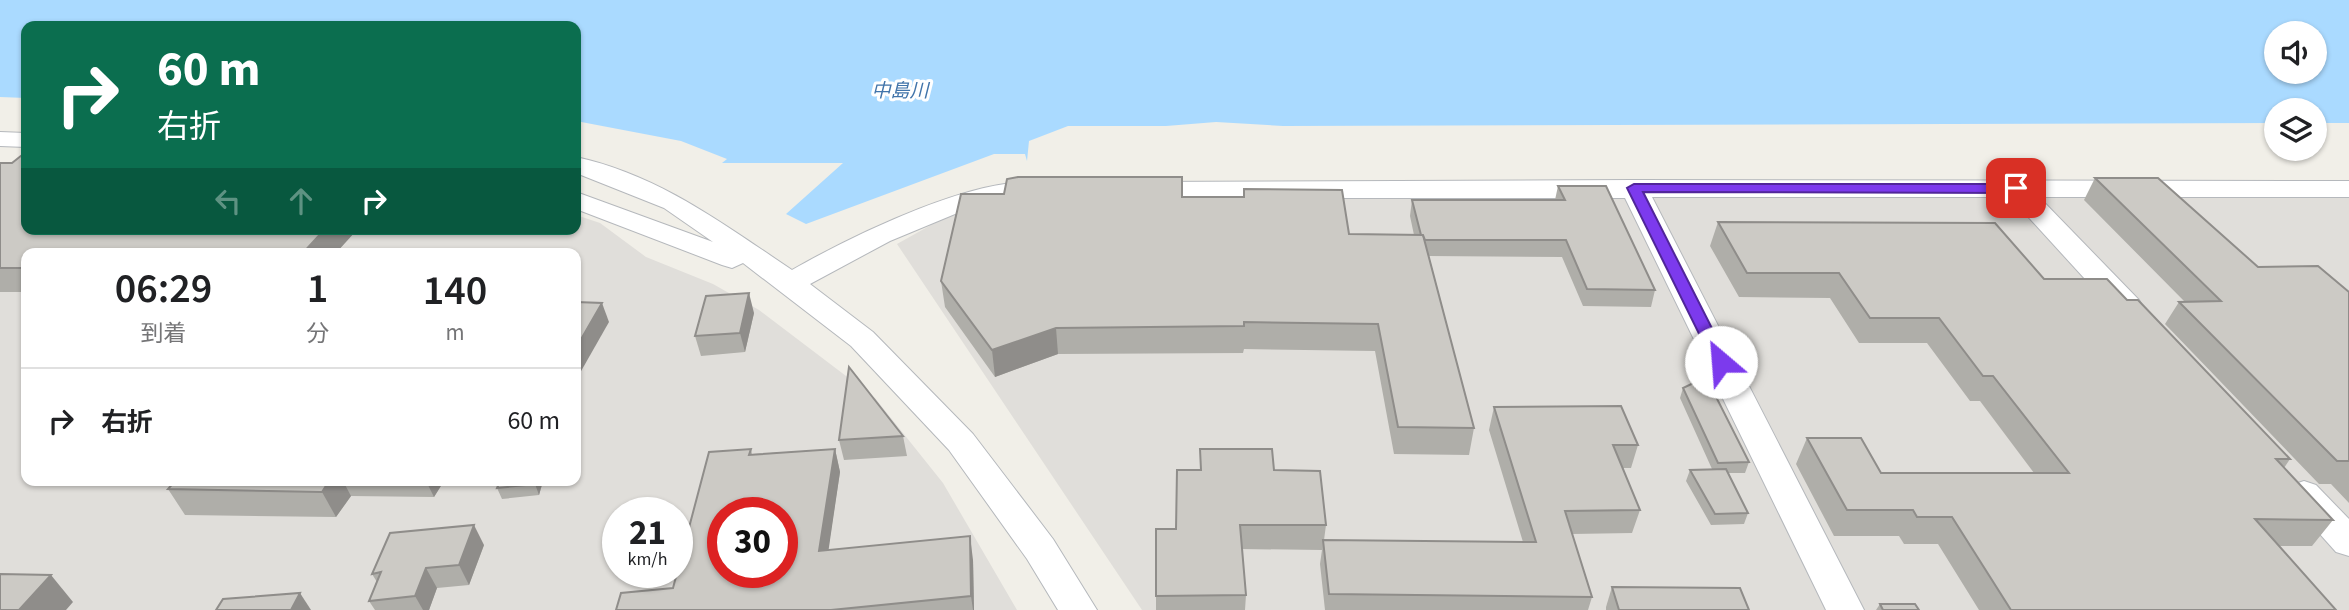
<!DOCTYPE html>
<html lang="ja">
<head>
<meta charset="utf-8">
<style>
  :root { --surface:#fff; --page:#f2f2f2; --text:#202124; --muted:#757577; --line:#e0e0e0 }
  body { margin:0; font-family:"Source Sans 3","Noto Sans JP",sans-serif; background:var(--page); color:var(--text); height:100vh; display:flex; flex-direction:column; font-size:26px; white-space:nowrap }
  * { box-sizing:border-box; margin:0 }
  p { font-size:23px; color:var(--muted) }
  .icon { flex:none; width:38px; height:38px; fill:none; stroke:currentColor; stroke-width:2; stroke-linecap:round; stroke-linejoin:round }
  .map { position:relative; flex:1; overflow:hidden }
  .side { position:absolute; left:21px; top:248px; width:560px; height:238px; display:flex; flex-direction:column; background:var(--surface); border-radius:14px; box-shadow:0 2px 5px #0004 }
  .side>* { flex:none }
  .top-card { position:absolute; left:21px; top:21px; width:560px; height:214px; border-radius:14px; box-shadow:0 2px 5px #0004; background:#0b6e4f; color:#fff; overflow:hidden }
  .tools { position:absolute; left:2264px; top:21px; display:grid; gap:14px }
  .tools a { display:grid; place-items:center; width:63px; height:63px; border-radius:50%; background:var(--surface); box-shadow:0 2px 5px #0004; font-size:35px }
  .speed { position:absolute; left:602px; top:497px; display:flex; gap:14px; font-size:35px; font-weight:700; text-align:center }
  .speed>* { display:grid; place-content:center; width:91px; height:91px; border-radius:50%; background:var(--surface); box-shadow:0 2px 5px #0004; line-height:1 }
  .speed small { font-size:18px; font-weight:400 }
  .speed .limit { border:10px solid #d22; background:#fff; color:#111 }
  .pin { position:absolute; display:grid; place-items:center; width:60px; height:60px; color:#fff; margin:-30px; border-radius:14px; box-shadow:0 4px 10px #0006 }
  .me { position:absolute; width:77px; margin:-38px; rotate:333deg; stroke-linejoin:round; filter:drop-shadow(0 0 5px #0008) }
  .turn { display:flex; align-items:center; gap:24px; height:147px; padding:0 21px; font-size:32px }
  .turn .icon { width:91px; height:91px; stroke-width:2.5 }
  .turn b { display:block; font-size:49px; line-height:60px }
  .lanes { display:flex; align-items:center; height:66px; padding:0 21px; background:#0003; justify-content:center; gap:35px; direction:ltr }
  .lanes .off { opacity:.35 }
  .eta { display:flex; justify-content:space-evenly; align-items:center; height:119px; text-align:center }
  .eta b { font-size:42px; font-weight:600; line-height:49px }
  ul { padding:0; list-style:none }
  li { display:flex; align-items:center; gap:21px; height:105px; padding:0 21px; border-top:2px solid var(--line) }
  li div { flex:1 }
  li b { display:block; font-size:26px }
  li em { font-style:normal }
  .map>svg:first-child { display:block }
</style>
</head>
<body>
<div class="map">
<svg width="2349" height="610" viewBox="0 0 2349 610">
  <rect width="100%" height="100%" fill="#f1efe8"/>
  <g fill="#e0deda" fill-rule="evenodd">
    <path d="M2349,180V610H1142L897,244L940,220L1009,197Z"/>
    <path d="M0,215L26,229H576V215L600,223L646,257L713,284L759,310L875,398L943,483L1017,610H0ZM26,254H576V481H26ZM618,513H677V572H618ZM723,513H782V572H723Z"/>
  </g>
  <path fill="#aadaff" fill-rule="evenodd" d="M0,0H2349V123H2315V110H2277V123L1283,126L1216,122L1166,126H1068L1029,141L1027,161L1025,154H994L806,224L786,214L843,163H722L727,159L681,141L576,121V26H26V98L0,97ZM2277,33H2315V72H2277Z"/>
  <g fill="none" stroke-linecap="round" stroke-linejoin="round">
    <defs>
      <g id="minor">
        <path d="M0,132L26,133V147L0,146Z"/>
        <path d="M576,157C659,175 723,224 792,270C850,237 987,168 1053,184L1057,190L1053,196L1012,200L955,214L890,241L810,284L873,332L973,434L1053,539L1097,610H1058L1027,559L949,450L851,346L743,263L732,268L722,265L576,209V192L713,242L664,208L576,173Z"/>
        <path d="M1634,180L2349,181V197H2039L2139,300L2143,307L2139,314L2128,316L2117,314L2010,197H1652L1864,610H1826L1625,198H1143L1134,196L1130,190L1134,184L1143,182Z"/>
        <path d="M2304,481L2316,485L2349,519V556L2336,552L2292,503L2286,494L2292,485Z"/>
      </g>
    </defs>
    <use href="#minor" stroke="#b5b8bc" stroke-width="2"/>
    <use href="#minor" fill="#fff" fill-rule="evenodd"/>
  </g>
  <g fill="#afaea9">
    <path d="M0,163L26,229H430L425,235L354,233L335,254H26V292H0Z"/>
    <path d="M2095,178L2258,267L2349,292V503L2331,484H2319L2165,324L2179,302H2185L2084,200Z"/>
    <path d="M1558,186L1655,290L1651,307L1583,306L1562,257L1429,256L1474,428L1469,455L1394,454L1375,351L1244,349L1243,353L1058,354L995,377L945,307L941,281L1182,197H1244V189L1349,234L1414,235L1410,216L1412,200H1555Z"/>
    <path d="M1718,222L2044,279L2127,300L2290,459L2284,468L2333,520L2312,546H2278L2336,610H1979L1938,544H1904L1899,536H1834L1796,464L1807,438L1881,473H2034L1980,401H1970L1927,343H1859L1830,298L1739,297L1710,246Z"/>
    <path d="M754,313L745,352L701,356L695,336Z"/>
    <path d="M1683,388L1749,462L1745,473H1728L1748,513L1744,524L1711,525L1686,481L1690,470L1712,469L1680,398Z"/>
    <path d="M1494,407L1638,445L1631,468H1623L1640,510L1632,533L1572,534L1592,597L1588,610H1325L1320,564L1322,550L1242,549L1246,595L1245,610H1156V529H1176L1200,470V449L1274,470L1326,525L1324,540L1523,542L1489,430Z"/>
    <path d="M903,436L907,456L844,460L839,440Z"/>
    <path d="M751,449L752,454L835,449L840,472L828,550L973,560L974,610H616L673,588Z"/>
    <path d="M175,481H444L434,497L351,496L336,517L185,515L168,489Z"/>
    <path d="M500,481H543L539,495L502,499L497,488Z"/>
    <path d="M484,545L469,585L437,588L429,610H375L369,601L377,582L372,574Z"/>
    <path d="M1612,587L1749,610H1606V607Z"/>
    <path d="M1880,604L1919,610H1876Z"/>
  </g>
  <g fill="#8f8d8a">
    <path d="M325,229H352L354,233L335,254H302Z"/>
    <path d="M423,229H430L425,235Z"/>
    <path d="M749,293L754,313L745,352L740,333Z"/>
    <path d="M602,303L609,322L576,380V348Z"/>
    <path d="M1056,328L1058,354L995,377L992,350Z"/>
    <path d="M835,449L840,472L825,574L819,551Z"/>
    <path d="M329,481H343L351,496L336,517L322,492Z"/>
    <path d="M426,481H444L434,497Z"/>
    <path d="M535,481H543L539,495L535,484Z"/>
    <path d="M474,525L484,545L469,585L459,565Z"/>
    <path d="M970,536L973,560L974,610H973L971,596Z"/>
    <path d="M426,568L437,588L429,610H423L415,596Z"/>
    <path d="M51,575L73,602L66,610H19Z"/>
    <path d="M300,593L311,610H291Z"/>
  </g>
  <g fill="#cccac5" stroke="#8f8d8a" stroke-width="2" fill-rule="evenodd">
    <path d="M22,155L26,156V229H325L302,254H26V268H0V163H12Z"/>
    <path d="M1018,177H1182V197H1244V189L1342,190L1349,234L1423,235L1474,428L1398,427L1378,324L1244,322V326L1056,328L992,350L941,281L961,194H1004L1007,179Z"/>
    <path d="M2095,178H2158L2258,267L2318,266L2349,292V461H2337L2179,302L2221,301Z"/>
    <path d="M1558,186H1606L1655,290L1587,289L1566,240H1425L1423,235H1421L1412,200H1565Z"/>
    <path d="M1718,222L1995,223L2044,279H2107L2127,300H2138L2290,459H2276L2333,520L2255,519L2336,610H2011L1952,517H1917L1913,510H1847L1807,438H1861L1881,473H2069L1993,376H1983L1939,318H1870L1839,273H1747Z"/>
    <path d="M749,293L740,333L695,336L706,296Z"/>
    <path d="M576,302L602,303L576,348Z"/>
    <path d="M849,367L903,436L839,440Z"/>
    <path d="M1706,377L1749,462L1718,463L1683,388Z"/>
    <path d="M1621,406L1638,445H1613L1640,510L1565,511L1592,597L1329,594L1323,540L1536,542L1494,407Z"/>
    <path d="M751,449L749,455L835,449L819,551L970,536L971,596L831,610H616L621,593L673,588L709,452ZM723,513H782V572H723Z"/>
    <path d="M1200,449H1272L1274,470L1320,471L1326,525H1240L1246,595L1156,596V529H1176L1177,470H1201Z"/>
    <path d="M1726,469L1748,513L1715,514L1690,470Z"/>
    <path d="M175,481H329L322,492L168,489Z"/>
    <path d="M500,481H535V484L497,488Z"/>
    <path d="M474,525L459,565L426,568L415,596L369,601L381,572L372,574L390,533Z"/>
    <path d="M0,574L51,575L19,610H0Z"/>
    <path d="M1612,587L1740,588L1749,610H1619Z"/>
    <path d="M300,593L291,610H216L223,599Z"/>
    <path d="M1880,604H1915L1919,610H1883Z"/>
  </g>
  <path fill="#7c3aed" stroke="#51269a" stroke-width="2" d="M1634,184H2016L2023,188L2016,193L1643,192L1729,362L1721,367L1713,362L1627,188Z"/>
  <g text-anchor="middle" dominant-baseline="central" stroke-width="6" stroke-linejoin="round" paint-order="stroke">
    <g font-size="19" font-style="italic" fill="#4174aa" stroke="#fff">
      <text x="900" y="91">中島川</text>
    </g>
  </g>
</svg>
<div class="tools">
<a><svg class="icon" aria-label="sound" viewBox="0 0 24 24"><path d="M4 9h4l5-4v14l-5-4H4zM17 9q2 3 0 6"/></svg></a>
<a><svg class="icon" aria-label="layers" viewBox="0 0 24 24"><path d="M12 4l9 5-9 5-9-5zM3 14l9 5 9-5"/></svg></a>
</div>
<div class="speed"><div>21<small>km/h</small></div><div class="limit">30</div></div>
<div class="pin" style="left:2016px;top:188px;background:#d93025"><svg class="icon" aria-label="arrive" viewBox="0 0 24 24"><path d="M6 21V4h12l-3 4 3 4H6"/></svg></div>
<svg class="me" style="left:1721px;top:362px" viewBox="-20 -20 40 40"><circle r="19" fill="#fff"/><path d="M0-13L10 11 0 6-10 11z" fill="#7c3aed"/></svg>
<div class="top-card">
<div class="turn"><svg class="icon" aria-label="right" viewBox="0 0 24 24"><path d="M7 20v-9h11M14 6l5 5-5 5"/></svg><div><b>60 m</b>右折</div></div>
<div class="lanes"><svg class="icon off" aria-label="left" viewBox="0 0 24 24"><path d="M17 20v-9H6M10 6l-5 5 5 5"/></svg><svg class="icon off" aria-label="ahead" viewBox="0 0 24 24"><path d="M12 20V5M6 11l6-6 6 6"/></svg><svg class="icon" aria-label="right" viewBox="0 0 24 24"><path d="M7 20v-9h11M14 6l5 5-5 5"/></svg></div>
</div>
<section class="side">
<div class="eta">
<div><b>06:29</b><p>到着</p></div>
<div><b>1</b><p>分</p></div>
<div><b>140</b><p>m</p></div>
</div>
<ul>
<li><svg class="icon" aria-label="right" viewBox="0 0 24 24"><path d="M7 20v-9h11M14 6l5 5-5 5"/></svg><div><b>右折</b></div><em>60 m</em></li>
</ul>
</section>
</div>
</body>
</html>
